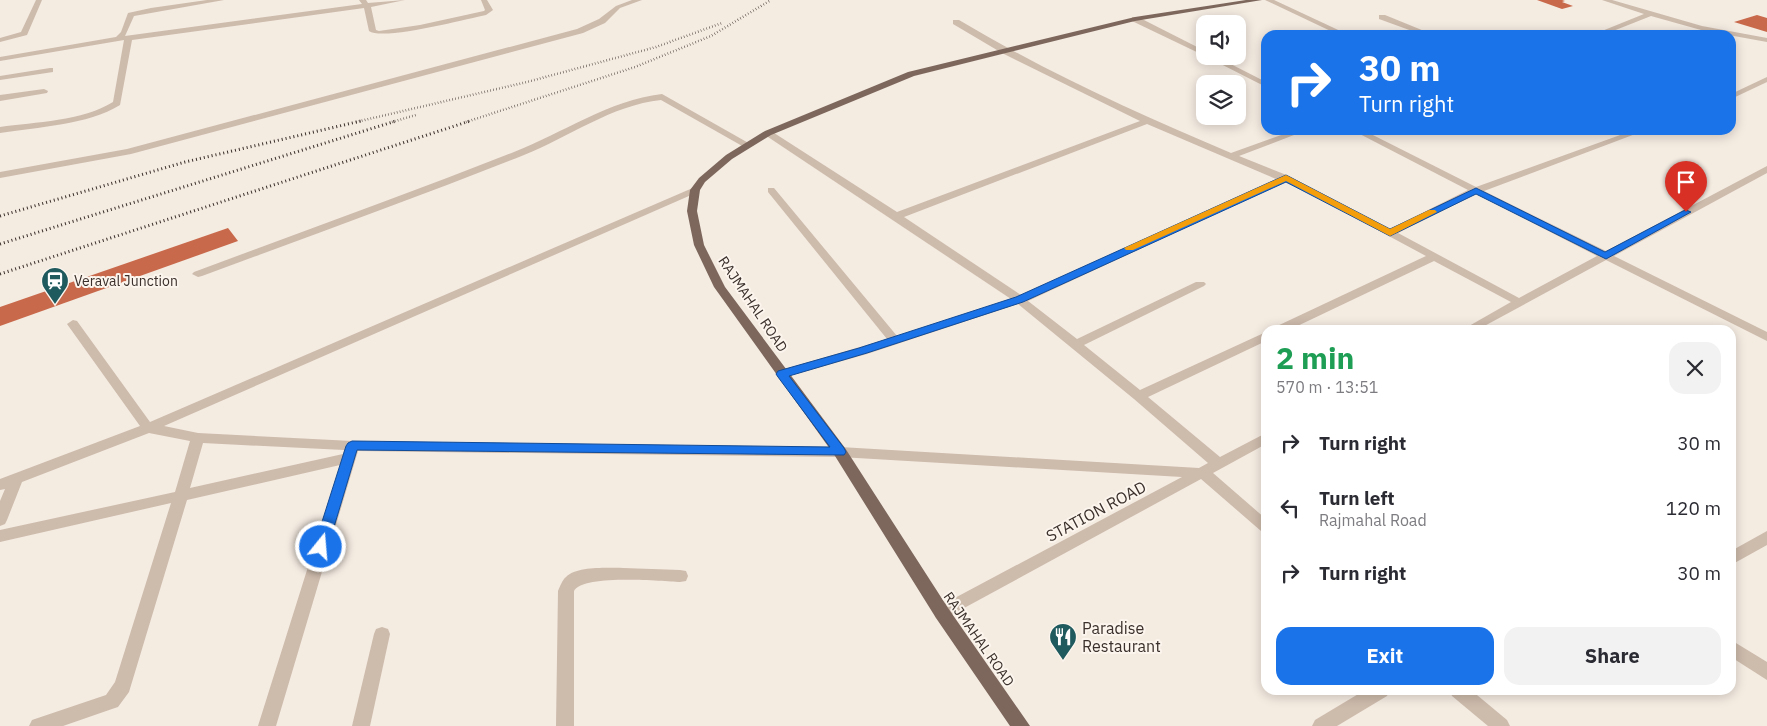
<!DOCTYPE html>
<html lang="en">
<head>
<meta charset="utf-8">
<style>
  :root { --surface:#fff; --page:#f2f2f3; --text:#2b2b33; --muted:#7c7c81; --accent:#1a73e8 }
  body { margin:0; font-family:"IBM Plex Sans",sans-serif; background:var(--page); color:var(--text); height:100vh; display:flex; flex-direction:column; font-size:19px; white-space:nowrap }
  * { box-sizing:border-box; margin:0 }
  p { font-size:16px; color:var(--muted) }
  .icon { flex:none; width:28px; height:28px; fill:none; stroke:currentColor; stroke-width:2; stroke-linecap:round; stroke-linejoin:round }
  .map { position:relative; flex:1; overflow:hidden }
  .details { position:absolute; left:1261px; top:325px; width:475px; height:370px; display:flex; flex-direction:column; background:var(--surface); border-radius:15px; box-shadow:0 2px 12px #0003 }
  .details>* { flex:none }
  .banner { position:absolute; left:1261px; top:30px; width:475px; height:105px; border-radius:15px; box-shadow:0 2px 12px #0003; background:#1a73e8; color:#fff; overflow:hidden }
  .fabs { position:absolute; left:1196px; top:15px; display:grid; gap:10px }
  .fabs a { display:grid; place-items:center; width:50px; height:50px; border-radius:10px; background:var(--surface); box-shadow:0 2px 12px #0003; font-size:25px }
  .pin { position:absolute; display:grid; place-items:center; width:42px; height:42px; color:#fff; margin:-51px -21px; border-radius:50% 50% 50% 0; rotate:-45deg; box-shadow:0 0 5px #0007 }
  .pin .icon { rotate:45deg }
  .me { position:absolute; width:55px; margin:-28px; rotate:17deg; stroke-linejoin:round; filter:drop-shadow(0 0 4px #0008) }
  .turn { display:flex; align-items:center; gap:18px; height:105px; padding:0 15px; font-size:22px }
  .turn .icon { width:65px; height:65px; stroke-width:2.5 }
  .turn b { display:block; font-size:35px; line-height:42px }
  .round { display:grid; place-items:center; flex:none; width:52px; height:52px; border-radius:15px; background:var(--page) }
  .head { display:flex; align-items:center; justify-content:space-between; height:85px; padding:0 15px }
  h1 { font-size:30px; font-weight:700; line-height:38px; color:#1e9e55 }
  .primary-button { display:flex; gap:10px; margin-top:auto; padding:10px 15px }
  .primary-button a { flex:1; height:58px; border-radius:15px; background:var(--accent); color:#fff; font-size:20px; font-weight:700; line-height:58px; text-align:center }
  .primary-button a+a { background:var(--page); color:var(--text) }
  ul { padding:0; list-style:none }
  li { display:flex; align-items:center; gap:15px; height:65px; padding:0 15px }
  li div { flex:1 }
  li b { display:block; font-size:19px }
  li em { font-style:normal }
  .map>svg:first-child { display:block }
</style>
</head>
<body>
<div class="map">
<svg width="1767" height="726" viewBox="0 0 1767 726">
  <rect width="100%" height="100%" fill="#f4ebe1"/>
  <g fill="#c8694b">
    <path d="M1537,0H1562L1565,1L1562,2L1573,6L1562,9Z"/>
    <path d="M1757,15L1767,18V32L1734,22Z"/>
    <path d="M228,228L238,241L0,326V307Z"/>
  </g>
  <g fill="none" stroke-linecap="round" stroke-linejoin="round">
    <g fill="#cdbbac" fill-rule="evenodd">
      <path d="M36,0H42L27,35L0,42V38L21,32Z"/>
      <path d="M207,0H224L134,16L125,36L362,4L359,0H366L368,3L405,0L371,7L376,30L379,31L420,25L484,11L485,10L481,0H487L493,10L486,15C466,19 383,41 369,31L364,8L132,40L120,105C88,125 37,127 0,133V127C35,122 83,121 113,102L124,40L0,61V57L116,37L121,32L128,13L151,8Z"/>
      <path d="M632,0H642L620,8L605,23L583,33L131,154L0,178V172L127,149L577,29L599,19L616,6Z"/>
      <path d="M1265,0H1274L1349,35H1339Z"/>
      <path d="M1602,0H1612L1702,26L1767,38V42L1701,30L1651,16L1603,35H1592L1644,14Z"/>
      <path d="M1379,15H1385L1434,35H1423L1379,19Z"/>
      <path d="M1132,17H1138L1205,51V56L1132,21Z"/>
      <path d="M953,20H959C1046,72 1138,114 1231,153L1295,130H1307L1239,156L1289,176L1390,229L1468,190L1352,130H1363L1476,187L1634,130H1646L1484,191L1606,251L1767,166V173L1614,256L1767,332V341L1606,260L1477,330H1462L1511,302L1434,261L1289,330H1273L1275,327L1426,256L1305,191L1284,182L1028,301L1077,339L1196,282H1204L1206,284L1204,286L1084,345L1140,390L1266,332V341L1148,397L1220,457L1266,433V444L1213,473L1266,519V533L1261,531L1201,479L942,620L936,618L934,613L936,608L1182,477L840,457L358,451L276,726H258L340,465L187,500L129,692L118,707L112,709L63,726H29L32,720L106,695L115,682L171,503L0,542V530L175,492L190,441L149,433L22,482L7,520L5,524L0,526V501L5,489L0,490V479L140,426L67,324L73,320L77,321L150,422L695,187L700,190L698,192L164,426L198,433L352,441L840,447L1199,468L1208,463L1134,399L1018,304L867,354L782,378L776,374L778,371L887,339L768,192V188H774L897,336L1011,299L765,135V131H771L897,212L1140,121L1002,53L953,24ZM1147,124L1276,179L1021,295L904,217ZM1476,194L1597,256L1519,298L1398,233ZM203,443L344,450L343,454L190,488Z"/>
      <path d="M1205,56H1215L1266,82V87Z"/>
      <path d="M50,68H53V72L0,80V76Z"/>
      <path d="M1767,77V82L1731,99V94Z"/>
      <path d="M44,89L48,91L47,93L0,101V95Z"/>
      <path d="M662,94L752,145L750,147H744L661,100C612,105 569,137 524,155C418,197 310,236 202,276L198,277L192,274L194,272C301,232 408,194 514,152C563,133 609,100 662,94Z"/>
      <path d="M1767,531V545L1731,565V551Z"/>
      <path d="M623,568L680,570L686,571L688,576L686,581L680,582C661,581 582,574 574,591V726H556L558,591C560,587 562,580 566,577C577,566 608,568 623,568Z"/>
      <path d="M382,627L388,629L390,634L370,726H352L374,634L376,629Z"/>
      <path d="M1731,640L1767,662V680L1731,657Z"/>
      <path d="M1365,690H1390L1387,696L1337,726H1312L1315,720Z"/>
      <path d="M1449,690H1471L1507,720L1510,726H1488L1452,696Z"/>
    </g>
    <path fill="#7d675c" fill-rule="evenodd" d="M1246,0H1262L1135,21L914,76L771,135L732,159L705,182L700,190L697,211L704,245L725,287L845,448L948,608L1030,726H1010L936,618L835,456L714,287L694,245L687,211L690,190L699,178L726,155L765,131L908,72L1135,17Z"/>
    <g stroke="#3b302b" stroke-width="2.5" stroke-dasharray="0.5 2.5" stroke-linecap="butt">
      <path d="M356,122L527,82L656,47L722,23"/>
      <path d="M392,122L416,115"/>
      <path d="M466,122L635,67L711,36L771,0"/>
    </g>
    <g stroke="#3b302b" stroke-width="3" stroke-dasharray="1 3" stroke-linecap="butt">
      <path d="M0,216L185,162L361,121"/>
      <path d="M0,244L396,121"/>
      <path d="M0,274L470,121"/>
    </g>
  </g>
  <path fill="#1a73e8" stroke="#114b97" d="M1286,175L1390,229L1476,188L1605,252L1683,211L1686,210L1691,212L1606,259L1476,194L1390,236L1286,182L1023,302L867,353L789,376L844,448L846,452L844,455L357,450L328,547L326,551L321,553L316,551L314,547L346,446L348,443L352,441L830,447L778,377L776,374L778,371L859,348L1016,297Z"/>
  <path fill="#f59e0b" d="M1286,175L1390,229L1429,210H1435L1437,212L1390,236L1286,181L1133,250H1126L1124,248Z"/>
  <defs>
    <symbol id="station-pin" viewBox="-11 -11 22 30"><path d="M0 17L-7.5 6A9.5 9.5 0 1 1 7.5 6Z" fill="#1f5a5e" stroke="#fbf5ee"/><path d="M-3-6H3Q5-6 5-4V2Q5 4 3 4L4.5 6H3L1.5 4h-3L-3 6H-4.5L-3 4Q-5 4-5 2V-4Q-5-6-3-6ZM-3.5-4v3h7v-3ZM-3.5 1v1.5H-2V1ZM2 1v1.5H3.5V1Z" fill="#fff"/></symbol>
    <symbol id="restaurant-pin" viewBox="-11 -11 22 30"><path d="M0 17L-7.5 6A9.5 9.5 0 1 1 7.5 6Z" fill="#1f5a5e" stroke="#fbf5ee"/><path d="M-5-6h1v4h1v-4h1v4h1v-4h1v5L-1.5 .5V6h-2V.5L-5-1ZM5-6V6H3V1.5H1.5Q1.5-4 5-6Z" fill="#fff"/></symbol>
  </defs>
  <g fill-rule="evenodd">
    <use href="#station-pin" x="39" y="265" width="32" height="43"/>
    <use href="#restaurant-pin" x="1047" y="621" width="32" height="43"/>
  </g>
  <g text-anchor="middle" dominant-baseline="central" stroke-width="4" stroke-linejoin="round" paint-order="stroke">
    <g font-size="14" fill="#3b302b" stroke="#fbf5ee" text-anchor="start">
      <text x="74" y="281">Veraval Junction</text>
    </g>
    <g font-size="14" fill="#3b302b" stroke="#fbf5ee">
      <text transform="translate(753 304) rotate(56)">RAJMAHAL ROAD</text>
      <text transform="translate(979 639) rotate(55)">RAJMAHAL ROAD</text>
    </g>
    <g font-size="16" fill="#3b302b" stroke="#fbf5ee">
      <text transform="translate(1096 511) rotate(-28)">STATION ROAD</text>
    </g>
    <g font-size="16" fill="#3b302b" stroke="#fbf5ee" text-anchor="start">
      <text x="1082" y="628">Paradise<tspan x="1082" dy="18">Restaurant</tspan></text>
    </g>
  </g>
</svg>
<div class="fabs">
<a><svg class="icon" aria-label="sound" viewBox="0 0 24 24"><path d="M4 9h4l5-4v14l-5-4H4zM17 9q2 3 0 6"/></svg></a>
<a><svg class="icon" aria-label="layers" viewBox="0 0 24 24"><path d="M12 4l9 5-9 5-9-5zM3 14l9 5 9-5"/></svg></a>
</div>
<div class="pin" style="left:1686px;top:212px;background:#d93025"><svg class="icon" aria-label="arrive" viewBox="0 0 24 24"><path d="M6 21V4h12l-3 4 3 4H6"/></svg></div>
<svg class="me" style="left:321px;top:547px" viewBox="-20 -20 40 40"><circle r="17" fill="#1a73e8" stroke="#fff" stroke-width="3"/><path d="M0-11L8 9 0 5-8 9z" fill="#fff"/></svg>
<div class="banner">
<div class="turn"><svg class="icon" aria-label="right" viewBox="0 0 24 24"><path d="M7 20v-9h11M14 6l5 5-5 5"/></svg><div><b>30 m</b>Turn right</div></div>
</div>
<section class="details">
<div class="head"><div><h1>2 min</h1><p>570 m · 13:51</p></div><a class="round"><svg class="icon" aria-label="close" viewBox="0 0 24 24"><path d="M6 6l12 12M18 6L6 18"/></svg></a></div>
<ul>
<li><svg class="icon" aria-label="right" viewBox="0 0 24 24"><path d="M7 20v-9h11M14 6l5 5-5 5"/></svg><div><b>Turn right</b></div><em>30 m</em></li>
<li><svg class="icon" aria-label="left" viewBox="0 0 24 24"><path d="M17 20v-9H6M10 6l-5 5 5 5"/></svg><div><b>Turn left</b><p>Rajmahal Road</p></div><em>120 m</em></li>
<li><svg class="icon" aria-label="right" viewBox="0 0 24 24"><path d="M7 20v-9h11M14 6l5 5-5 5"/></svg><div><b>Turn right</b></div><em>30 m</em></li>
</ul>
<div class="primary-button"><a>Exit</a><a>Share</a></div>
</section>
</div>
</body>
</html>
